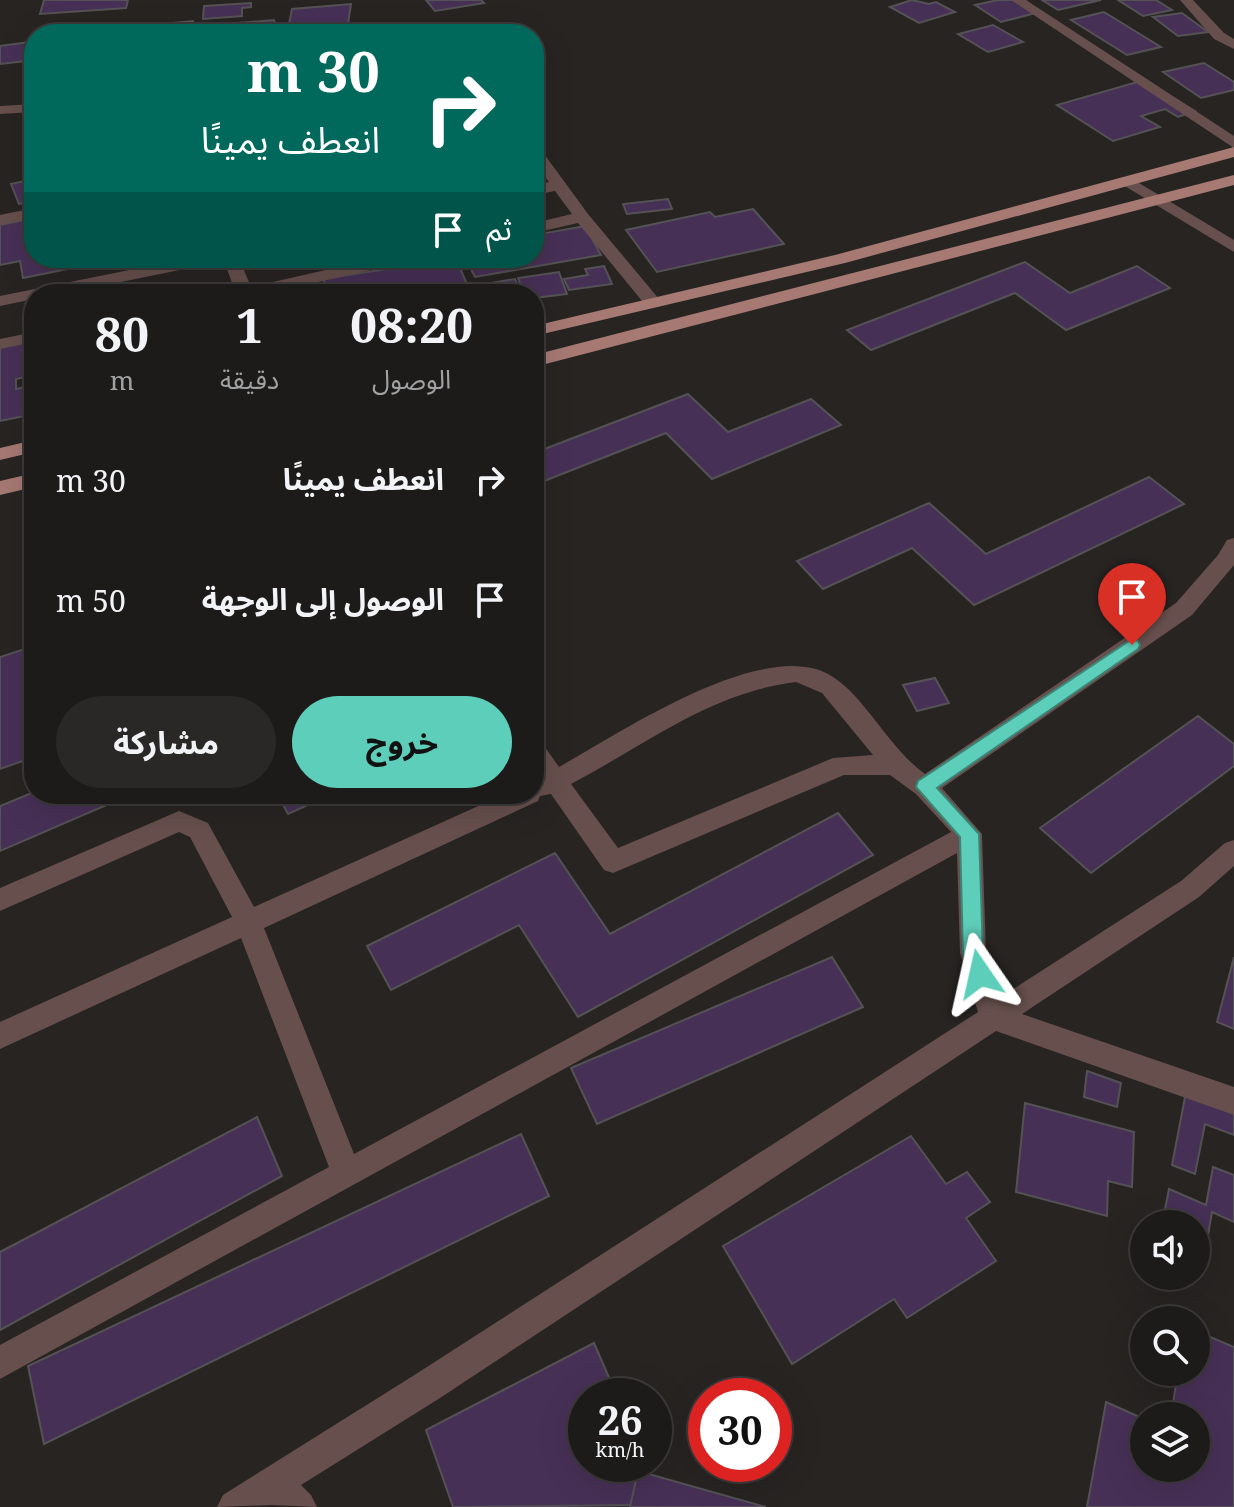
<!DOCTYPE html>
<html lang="ar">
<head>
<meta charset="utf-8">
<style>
  :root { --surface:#1d1b1a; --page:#2a2827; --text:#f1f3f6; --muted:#a0a1a2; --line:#3b3939; --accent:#5dceb9 }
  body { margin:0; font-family:"Noto Serif","Noto Sans Arabic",serif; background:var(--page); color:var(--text); direction:rtl; height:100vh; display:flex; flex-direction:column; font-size:30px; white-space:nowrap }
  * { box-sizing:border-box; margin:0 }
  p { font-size:26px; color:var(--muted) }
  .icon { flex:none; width:44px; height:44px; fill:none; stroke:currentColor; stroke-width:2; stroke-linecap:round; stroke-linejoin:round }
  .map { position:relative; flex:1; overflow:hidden; direction:ltr }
  .sheet { position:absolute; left:24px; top:284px; width:520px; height:520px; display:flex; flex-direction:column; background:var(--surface); border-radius:32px; box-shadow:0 8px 32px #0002,0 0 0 2px var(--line); direction:rtl }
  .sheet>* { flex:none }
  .guide { position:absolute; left:24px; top:24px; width:520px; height:244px; border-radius:32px; box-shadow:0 8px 32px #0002,0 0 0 2px var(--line); direction:rtl; background:#00695c; color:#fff; overflow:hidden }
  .buttons { position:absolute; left:1130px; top:1210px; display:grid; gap:16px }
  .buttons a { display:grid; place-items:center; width:80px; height:80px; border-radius:50%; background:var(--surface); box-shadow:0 8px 32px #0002,0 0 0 2px var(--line); font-size:40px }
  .speed { position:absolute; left:568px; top:1378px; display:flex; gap:16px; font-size:40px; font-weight:700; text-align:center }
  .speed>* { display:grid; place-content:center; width:104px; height:104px; border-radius:50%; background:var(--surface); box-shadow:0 8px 32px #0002,0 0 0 2px var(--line); line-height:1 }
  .speed small { font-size:20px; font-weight:400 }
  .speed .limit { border:12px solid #d22; background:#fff; color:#111 }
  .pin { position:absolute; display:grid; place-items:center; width:68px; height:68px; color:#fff; margin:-82px -34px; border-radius:50% 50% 50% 0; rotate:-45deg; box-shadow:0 0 8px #0007 }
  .pin .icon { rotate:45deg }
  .me { position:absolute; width:88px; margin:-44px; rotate:349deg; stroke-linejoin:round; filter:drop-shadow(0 0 6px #0008) }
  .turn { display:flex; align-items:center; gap:28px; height:168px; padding:0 32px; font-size:36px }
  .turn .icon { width:104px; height:104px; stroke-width:2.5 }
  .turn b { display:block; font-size:56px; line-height:68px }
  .then { display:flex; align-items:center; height:76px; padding:0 32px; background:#0003; gap:16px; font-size:30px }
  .eta { display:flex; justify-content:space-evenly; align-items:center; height:136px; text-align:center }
  .eta b { font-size:48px; font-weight:700; line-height:56px }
  .primary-button { display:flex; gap:16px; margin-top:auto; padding:16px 32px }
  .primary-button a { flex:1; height:92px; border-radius:48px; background:var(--accent); color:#111; font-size:32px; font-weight:700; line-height:92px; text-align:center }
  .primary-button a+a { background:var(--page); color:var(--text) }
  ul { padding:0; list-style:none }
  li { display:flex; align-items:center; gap:24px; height:120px; padding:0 32px }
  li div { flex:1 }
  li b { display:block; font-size:30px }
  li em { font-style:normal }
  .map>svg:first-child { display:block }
</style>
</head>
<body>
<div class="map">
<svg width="1234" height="1507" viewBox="0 0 1234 1507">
  <rect width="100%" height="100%" fill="#272422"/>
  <g fill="#473056" stroke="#545255" stroke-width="2">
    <path d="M44,0H128L126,8L40,14Z"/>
    <path d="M426,0H481L484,3L435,11Z"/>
    <path d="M912,0L929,4L936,2L955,12L919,23L890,7Z"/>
    <path d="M998,0H1020L1040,12L1001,22L975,5Z"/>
    <path d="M1042,0H1101L1058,10Z"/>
    <path d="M1118,0H1156L1172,10L1143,16Z"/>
    <path d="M251,3V7L242,8V16L203,19L204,6Z"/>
    <path d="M351,4L348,24H289L292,9Z"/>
    <path d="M1104,12L1161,47L1127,55L1071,20Z"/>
    <path d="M1182,13L1208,32L1178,36L1153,17Z"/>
    <path d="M274,20L277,34H226L225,30L238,29V23Z"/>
    <path d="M193,21L195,34H143L142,26Z"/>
    <path d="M122,25L123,34H65V32Z"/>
    <path d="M993,25L1023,42L988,52L958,34Z"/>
    <path d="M30,42L29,53L34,52V60L0,64V46Z"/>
    <path d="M1204,63L1234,82V90L1201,98L1163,72Z"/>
    <path d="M1144,80L1195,111L1178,117L1165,109L1141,116L1160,127L1113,141L1057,105Z"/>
    <path d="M34,179V200L19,204L11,184Z"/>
    <path d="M668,199L672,209L627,214L623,204Z"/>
    <path d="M753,209L784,244L657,272L626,230L710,212L715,217Z"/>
    <path d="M34,218V258H122L23,278L20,261L0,265V225Z"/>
    <path d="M585,226L601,255L475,277L465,258H534V235Z"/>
    <path d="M456,258L468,287L515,279L522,294H275V291L325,283L323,279Z"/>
    <path d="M1025,262L1070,293L1137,266L1170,288L1066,330L1015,293L871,350L847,330Z"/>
    <path d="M604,266L612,284L569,290L564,279L588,275L585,269Z"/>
    <path d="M559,272L567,294L534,298V294H524L518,278Z"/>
    <path d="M34,338V375L16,379V389L34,385V414L0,421V345Z"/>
    <path d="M688,394L728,432L811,399L841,425L712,479L666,433L534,485V453Z"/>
    <path d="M1149,477L1184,504L974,605L912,548L823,589L797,561L929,503L986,554Z"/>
    <path d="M34,646V757L0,769V657Z"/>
    <path d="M935,678L949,703L917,711L903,685Z"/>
    <path d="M1198,716L1234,744V766L1091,873L1040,828Z"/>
    <path d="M34,792V794H132L0,851V806Z"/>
    <path d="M277,794H332L288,814Z"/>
    <path d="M838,813L873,855L578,1017L519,925L391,990L367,946L555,853L610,934Z"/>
    <path d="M832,957L863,1007L597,1124L571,1068Z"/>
    <path d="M1234,957V1029L1217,1022Z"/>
    <path d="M1087,1071L1121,1083L1117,1107L1084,1097Z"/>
    <path d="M1188,1081L1234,1099V1135L1205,1124L1195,1174L1172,1165Z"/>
    <path d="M1025,1103L1134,1132L1132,1187L1108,1181L1107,1216L1016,1192Z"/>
    <path d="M257,1117L282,1176L0,1330V1252Z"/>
    <path d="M521,1134L549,1196L44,1444L28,1366Z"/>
    <path d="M911,1136L946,1184L967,1172L990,1202L966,1218L996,1261L907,1318L894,1299L792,1364L723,1246Z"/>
    <path d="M1213,1167L1234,1175V1222L1212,1212L1206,1247L1196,1243V1224H1162L1169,1189L1206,1205Z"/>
    <path d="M1196,1331L1234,1347V1507H1087L1106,1402L1144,1419V1468H1196V1416H1171L1178,1372H1196Z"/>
    <path d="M594,1343L617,1396H586V1464H631L649,1505L453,1507L426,1430Z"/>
    <path d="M638,1471L766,1507H630Z"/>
  </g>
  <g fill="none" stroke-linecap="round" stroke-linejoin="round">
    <g fill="#664f4c" fill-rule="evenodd">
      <path d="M1011,0H1026L1234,136V148Z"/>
      <path d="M1180,0H1193L1224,33L1234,39V49L1214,39Z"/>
      <path d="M34,104V112L0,114V106Z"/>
      <path d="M534,145L539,147L588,214L659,299L662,303L659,307H647L578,223L534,233V223L572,214L555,191L534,195V185L549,182L534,161Z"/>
      <path d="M1129,177L1234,240V252L1123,185V179Z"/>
      <path d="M34,208V218L0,225V215Z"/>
      <path d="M189,258H222L214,263L62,294H34V299L0,306V296Z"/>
      <path d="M223,258H239L251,287L379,258H409L407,262L265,294H233L235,291Z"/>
      <path d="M34,332V342L0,349V339Z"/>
      <path d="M1234,538V565L1192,615L942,788L982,834L986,953L1001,997L1181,881L1225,843L1234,840V866L1199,897L1022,1014L1234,1087V1115L996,1031L440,1398L301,1485L311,1495L317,1507L271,1505L217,1507L223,1495L416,1374L978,1012L960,953L957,853L0,1379V1345L329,1167L241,938L0,1049V1022L232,917L190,837L179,832L0,911V888L179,811L208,823L254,907L505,794H534V781L540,777L534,769V740L542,743L559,767C619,734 767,633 833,677C866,698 888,747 925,774L1176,603L1218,555L1227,540ZM796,682L822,693L873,755L833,758L618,848L571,784C645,745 711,692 796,682ZM844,775H890L916,794L951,832L354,1154L264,928L538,801L540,796L551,794L604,870L613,873Z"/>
    </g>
    <g fill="#a67973" fill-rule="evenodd">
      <path d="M1234,147V157L845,263L534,336V326L835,255Z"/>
      <path d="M1234,175V185L534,367V355Z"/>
      <path d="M34,440V452L0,460V448Z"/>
      <path d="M34,473V487L0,495V481Z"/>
    </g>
  </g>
  <path fill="#5dceb9" stroke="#3c8678" stroke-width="2" d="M1132,639L1138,641L1140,645L1138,649L937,788L979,834L983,953L990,974L987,981L980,984L972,981L963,953L960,837L916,787L918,781Z"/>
</svg>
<div class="buttons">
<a><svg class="icon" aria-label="sound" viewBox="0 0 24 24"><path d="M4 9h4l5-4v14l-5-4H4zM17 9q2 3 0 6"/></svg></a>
<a><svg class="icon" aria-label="search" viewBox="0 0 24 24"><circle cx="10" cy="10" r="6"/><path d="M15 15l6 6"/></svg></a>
<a><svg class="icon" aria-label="layers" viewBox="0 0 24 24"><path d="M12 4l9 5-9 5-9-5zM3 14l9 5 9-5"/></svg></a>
</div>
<div class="speed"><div>26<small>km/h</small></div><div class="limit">30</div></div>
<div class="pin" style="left:1132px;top:645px;background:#d93025"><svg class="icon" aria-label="arrive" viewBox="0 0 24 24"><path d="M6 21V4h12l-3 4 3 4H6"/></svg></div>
<svg class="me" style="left:980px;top:974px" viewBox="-20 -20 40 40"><path d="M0-17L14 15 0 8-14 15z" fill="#5dceb9" stroke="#fff" stroke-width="4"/></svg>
<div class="guide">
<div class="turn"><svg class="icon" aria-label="right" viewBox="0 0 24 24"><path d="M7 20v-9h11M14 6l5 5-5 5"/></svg><div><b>30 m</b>انعطف يمينًا</div></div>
<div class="then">ثم<svg class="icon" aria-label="arrive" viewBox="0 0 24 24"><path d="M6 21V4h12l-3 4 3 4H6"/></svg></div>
</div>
<section class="sheet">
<div class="eta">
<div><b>08:20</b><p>الوصول</p></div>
<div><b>1</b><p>دقيقة</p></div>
<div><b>80</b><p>m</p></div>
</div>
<ul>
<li><svg class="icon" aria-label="right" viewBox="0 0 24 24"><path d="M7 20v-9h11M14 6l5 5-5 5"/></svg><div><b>انعطف يمينًا</b></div><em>30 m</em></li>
<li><svg class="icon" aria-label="arrive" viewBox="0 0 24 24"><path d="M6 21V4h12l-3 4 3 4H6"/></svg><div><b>الوصول إلى الوجهة</b></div><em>50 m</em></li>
</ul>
<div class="primary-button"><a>خروج</a><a>مشاركة</a></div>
</section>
</div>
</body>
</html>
